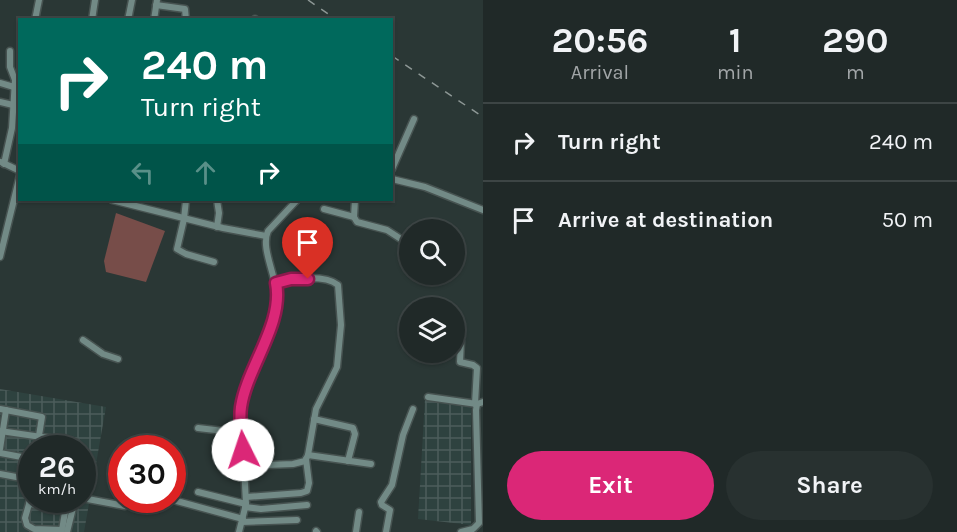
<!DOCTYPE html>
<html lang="en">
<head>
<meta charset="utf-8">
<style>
  :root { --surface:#202928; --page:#283130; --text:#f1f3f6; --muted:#a2a6a8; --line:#3d4545; --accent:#db2777 }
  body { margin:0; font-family:Karla,sans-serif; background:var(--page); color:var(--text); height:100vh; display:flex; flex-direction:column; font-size:22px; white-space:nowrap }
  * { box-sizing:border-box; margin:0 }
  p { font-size:20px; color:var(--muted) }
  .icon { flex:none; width:33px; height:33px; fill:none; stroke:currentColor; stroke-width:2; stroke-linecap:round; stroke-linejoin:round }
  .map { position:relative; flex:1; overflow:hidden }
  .panel { display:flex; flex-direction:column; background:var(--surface); width:474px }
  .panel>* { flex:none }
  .hud { position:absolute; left:18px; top:18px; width:375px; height:183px; border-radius:0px; box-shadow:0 2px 4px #0004,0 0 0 2px var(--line); background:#00695c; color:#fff; overflow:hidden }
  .buttons { position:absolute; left:399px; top:219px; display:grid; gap:12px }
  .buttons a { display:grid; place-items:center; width:66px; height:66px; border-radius:50%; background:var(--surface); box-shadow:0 2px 4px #0004,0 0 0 2px var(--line); font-size:30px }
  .speed { position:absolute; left:18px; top:435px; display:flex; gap:12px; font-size:30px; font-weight:700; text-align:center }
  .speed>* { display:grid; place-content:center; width:78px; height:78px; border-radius:50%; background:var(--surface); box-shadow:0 2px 4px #0004,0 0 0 2px var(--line); line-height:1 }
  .speed small { font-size:15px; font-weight:400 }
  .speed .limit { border:9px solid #d22; background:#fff; color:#111 }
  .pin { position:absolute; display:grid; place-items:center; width:51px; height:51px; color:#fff; margin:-62px -26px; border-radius:50% 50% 50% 0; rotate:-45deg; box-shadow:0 0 6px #0007 }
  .pin .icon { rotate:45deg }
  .me { position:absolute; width:66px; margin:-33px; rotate:356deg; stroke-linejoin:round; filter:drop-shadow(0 0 4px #0008) }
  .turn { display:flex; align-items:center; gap:21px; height:126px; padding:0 24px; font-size:27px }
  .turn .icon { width:78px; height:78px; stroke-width:2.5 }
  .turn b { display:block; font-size:42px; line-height:51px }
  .lanes { display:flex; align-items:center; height:57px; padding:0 24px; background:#0003; justify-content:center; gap:30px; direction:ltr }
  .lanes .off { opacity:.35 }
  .eta { display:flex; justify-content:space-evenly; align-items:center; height:102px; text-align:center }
  .eta b { font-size:36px; font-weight:700; line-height:42px }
  .button { display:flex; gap:12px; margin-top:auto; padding:12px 24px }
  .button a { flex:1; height:69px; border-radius:36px; background:var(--accent); color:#fff; font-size:24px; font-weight:700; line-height:69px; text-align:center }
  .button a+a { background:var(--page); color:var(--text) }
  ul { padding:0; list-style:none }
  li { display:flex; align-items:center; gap:18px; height:78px; padding:0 24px; border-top:2px solid var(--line) }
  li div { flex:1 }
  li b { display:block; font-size:22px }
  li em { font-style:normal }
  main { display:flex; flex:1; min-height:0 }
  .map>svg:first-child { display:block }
</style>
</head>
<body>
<main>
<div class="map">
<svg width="483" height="532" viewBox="0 0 483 532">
  <defs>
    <pattern id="industrial-grid" width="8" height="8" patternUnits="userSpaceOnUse" patternTransform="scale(1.5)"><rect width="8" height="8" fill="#2e423f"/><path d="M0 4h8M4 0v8" fill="none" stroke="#4c5d5b"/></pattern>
  </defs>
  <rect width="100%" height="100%" fill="#2a3735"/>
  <g fill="url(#industrial-grid)" fill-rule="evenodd">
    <path d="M0,389L106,407L84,532H0ZM32,448H82V500H32Z"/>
    <path d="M425,399L471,404V525L418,519Z"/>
  </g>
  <path fill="#774d49" d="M116,213L165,231L146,282L106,272L104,261Z"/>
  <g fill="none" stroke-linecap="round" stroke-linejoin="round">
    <defs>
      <g id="minor">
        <path d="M156,5L185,9L186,20"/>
        <path d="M35,20L39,0"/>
        <path d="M92,20L95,0"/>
        <path d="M128,20L132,0"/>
        <path d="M154,20L157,0"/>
        <path d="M254,20L255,19"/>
        <path d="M10,51V67L15,80"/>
        <path d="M0,83L14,87"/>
        <path d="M0,102L13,105"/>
        <path d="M1,162L20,171"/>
        <path d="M4,164L12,128L15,80L20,76"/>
        <path d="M392,169L414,119"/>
        <path d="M392,179L425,187L483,210"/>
        <path d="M112,200L223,228L266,236"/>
        <path d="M186,200L184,219L177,249L186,254L214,262"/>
        <path d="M355,200L354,217L357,222L387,230L410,245"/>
        <path d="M324,209L354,217"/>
        <path d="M217,227L219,213L217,200"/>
        <path d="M0,257L20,175"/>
        <path d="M83,340L103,354L118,359"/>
        <path d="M461,341L460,362L473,365L477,368L475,404"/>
        <path d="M428,397L477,404"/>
        <path d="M0,409L42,417L37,448"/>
        <path d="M314,419L353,428L355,434L348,461"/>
        <path d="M198,428L241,433"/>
        <path d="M0,431L76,442L75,448"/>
        <path d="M0,449L6,410"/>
        <path d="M0,453L32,459"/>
        <path d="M308,455L371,464"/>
        <path d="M244,466L293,464L305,461L308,455L316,409L337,367L341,325L338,285C325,274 291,278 276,283"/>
        <path d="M0,474L32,480"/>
        <path d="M32,483L29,504L67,508"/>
        <path d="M198,492L246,504"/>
        <path d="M246,497L301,493L307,491L309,483L306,459"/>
        <path d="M82,498L125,506"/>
        <path d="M173,500L243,519"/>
        <path d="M29,504L25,518L27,525L34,529L62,530L67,500"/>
        <path d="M245,507L261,509L307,505"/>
        <path d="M242,522L297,520"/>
        <path d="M316,531L317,532"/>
        <path d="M67,532L75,500"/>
        <path d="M239,532L246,504L241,406L276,309C282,283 259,251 268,231L297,200"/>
        <path d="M356,532L359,512"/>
        <path d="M386,532L390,510L382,505L381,502L392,485L403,435L413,409"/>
        <path d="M461,532L473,529L479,523L476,410L477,404L483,402"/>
      </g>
    </defs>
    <use href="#minor" stroke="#475351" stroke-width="9"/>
    <use href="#minor" stroke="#728a86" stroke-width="6"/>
    <g stroke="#8d9795" stroke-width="1.5" stroke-dasharray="8 8" stroke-linecap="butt">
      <path d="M308,0L337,20"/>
      <path d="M392,56L483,117"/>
    </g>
  </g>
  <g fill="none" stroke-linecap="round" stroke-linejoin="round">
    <defs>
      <path id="route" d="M243,450C242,436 239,421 241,407C247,367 284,324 276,283L291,279H308"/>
    </defs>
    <use href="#route" stroke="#8e194d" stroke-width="15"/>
    <use href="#route" stroke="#db2777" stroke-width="10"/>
  </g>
</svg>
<div class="buttons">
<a><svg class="icon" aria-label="search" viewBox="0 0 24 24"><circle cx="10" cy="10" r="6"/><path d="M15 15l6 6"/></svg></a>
<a><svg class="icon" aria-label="layers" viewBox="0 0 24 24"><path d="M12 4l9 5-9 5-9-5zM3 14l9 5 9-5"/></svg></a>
</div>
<div class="speed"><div>26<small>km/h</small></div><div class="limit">30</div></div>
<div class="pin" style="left:308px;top:279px;background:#d93025"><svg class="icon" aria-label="arrive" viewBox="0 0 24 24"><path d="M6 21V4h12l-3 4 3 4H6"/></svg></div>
<svg class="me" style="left:243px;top:450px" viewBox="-20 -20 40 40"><circle r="19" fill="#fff"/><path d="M0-13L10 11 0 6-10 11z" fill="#db2777"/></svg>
<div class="hud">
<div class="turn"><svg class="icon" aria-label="right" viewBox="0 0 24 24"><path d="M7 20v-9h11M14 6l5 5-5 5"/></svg><div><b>240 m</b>Turn right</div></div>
<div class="lanes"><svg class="icon off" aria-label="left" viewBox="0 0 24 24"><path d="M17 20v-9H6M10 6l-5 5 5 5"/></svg><svg class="icon off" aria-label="ahead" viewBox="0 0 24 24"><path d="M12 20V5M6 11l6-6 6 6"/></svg><svg class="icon" aria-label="right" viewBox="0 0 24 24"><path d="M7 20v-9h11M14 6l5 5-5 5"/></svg></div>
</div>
</div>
<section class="panel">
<div class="eta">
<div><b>20:56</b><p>Arrival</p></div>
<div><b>1</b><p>min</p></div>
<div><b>290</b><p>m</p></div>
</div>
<ul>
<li><svg class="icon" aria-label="right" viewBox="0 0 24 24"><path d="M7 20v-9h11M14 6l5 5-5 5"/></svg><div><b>Turn right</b></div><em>240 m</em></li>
<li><svg class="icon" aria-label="arrive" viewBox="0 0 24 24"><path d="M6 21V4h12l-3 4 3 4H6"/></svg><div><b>Arrive at destination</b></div><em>50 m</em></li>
</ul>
<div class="button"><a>Exit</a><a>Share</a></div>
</section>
</main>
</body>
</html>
